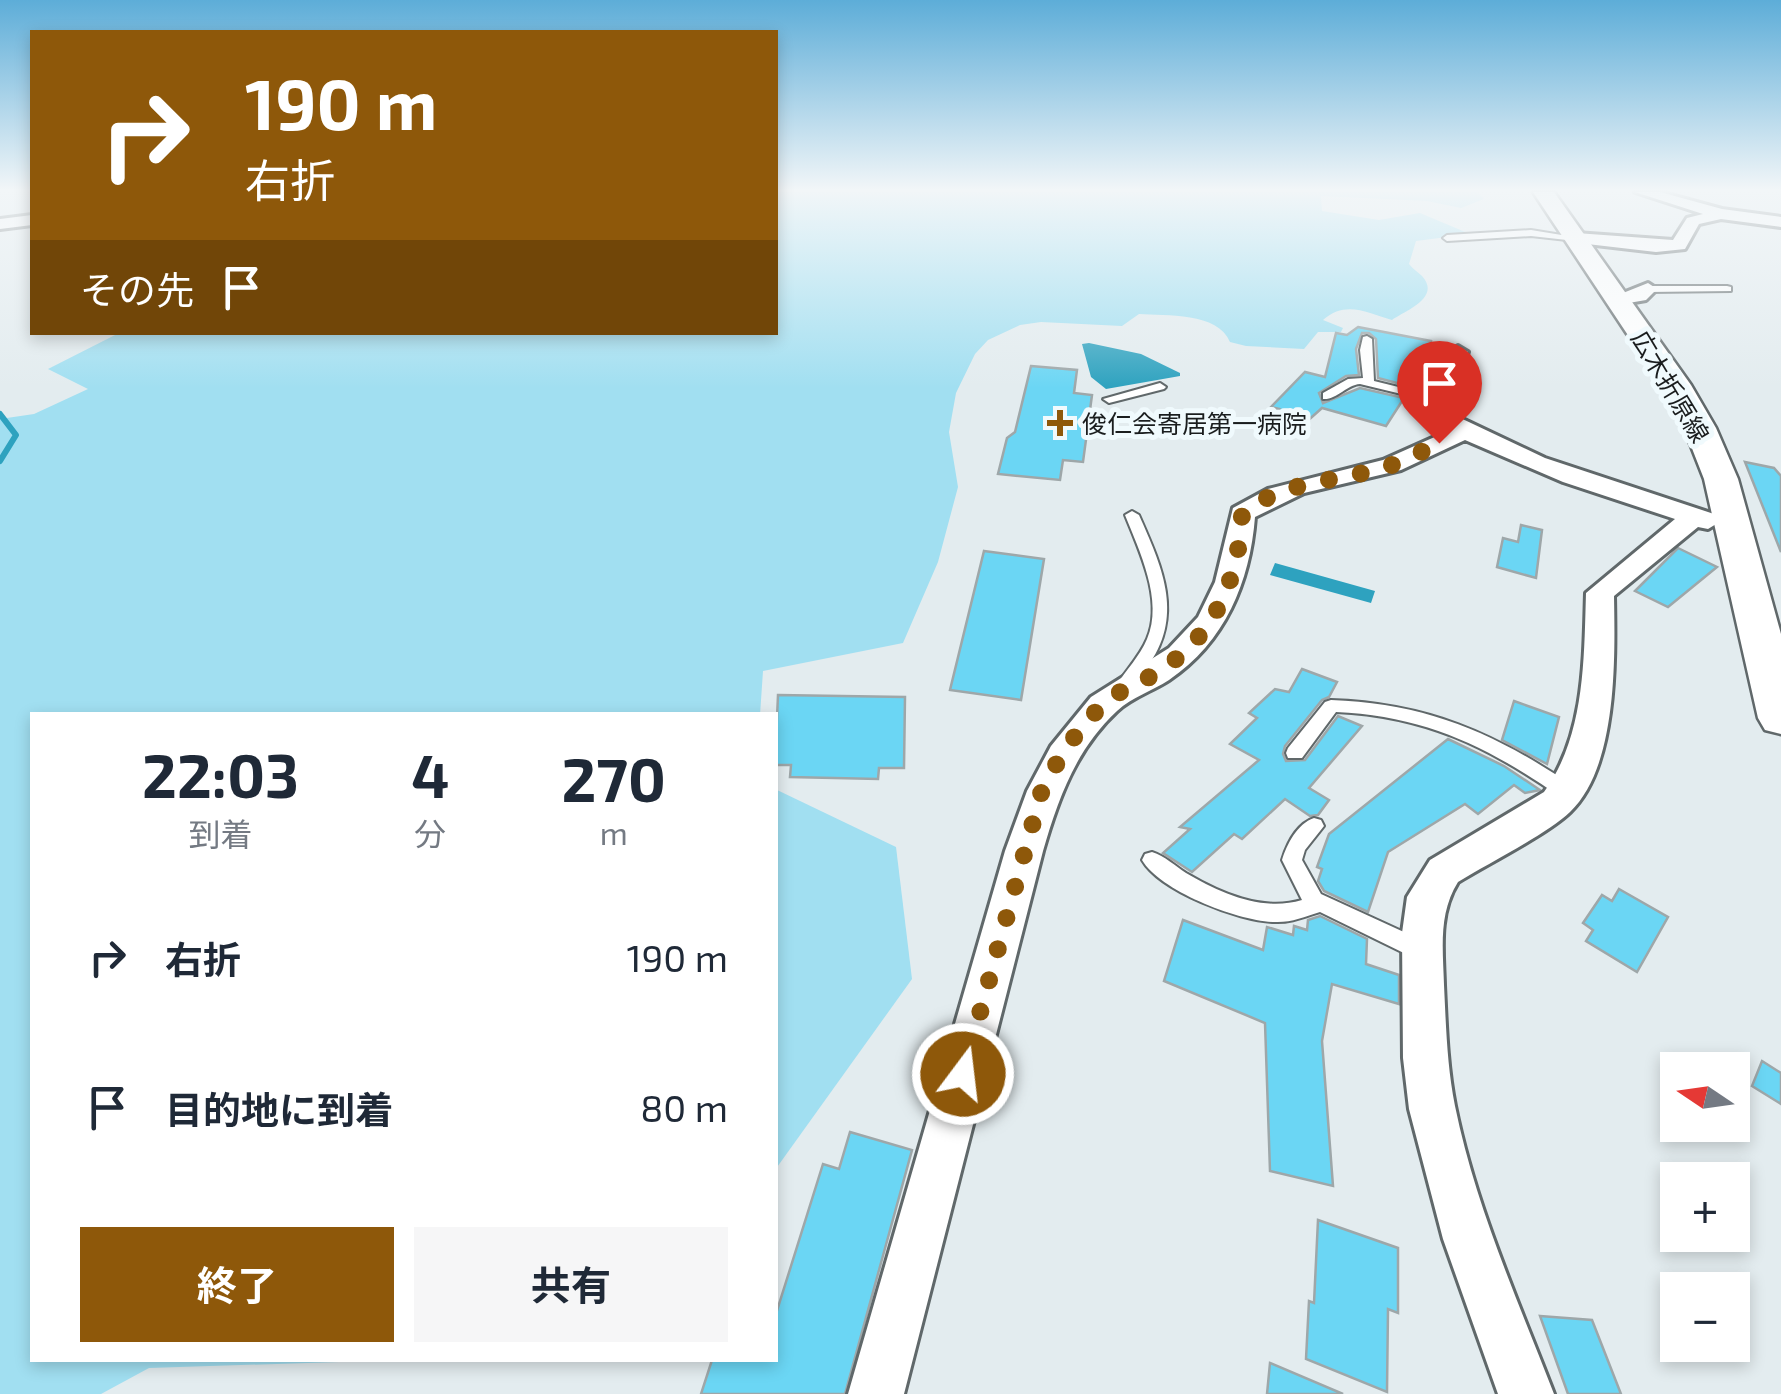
<!DOCTYPE html>
<html lang="ja">
<head>
<meta charset="utf-8">
<style>
  :root { --surface:#fff; --page:#f6f6f7; --text:#1f2937; --muted:#747a83; --accent:#8e580a }
  body { margin:0; font-family:"Exo 2","Noto Sans JP",sans-serif; background:var(--page); color:var(--text); height:100vh; display:flex; flex-direction:column; font-size:38px; white-space:nowrap }
  * { box-sizing:border-box; margin:0 }
  p { font-size:32px; color:var(--muted) }
  .icon { flex:none; width:55px; height:55px; fill:none; stroke:currentColor; stroke-width:2; stroke-linecap:round; stroke-linejoin:round }
  .map { position:relative; flex:1; overflow:hidden }
  .sheet { position:absolute; left:30px; top:712px; width:748px; height:650px; display:flex; flex-direction:column; background:var(--surface); border-radius:0px; box-shadow:0 5px 15px #0003 }
  .sheet>* { flex:none }
  .top-card { position:absolute; left:30px; top:30px; width:748px; height:305px; border-radius:0px; box-shadow:0 5px 15px #0003; background:#8e580a; color:#fff; overflow:hidden }
  .needle { width:65px; rotate:283deg }
  .fabs { position:absolute; left:1660px; top:1052px; display:grid; gap:20px }
  .fabs a { display:grid; place-items:center; width:90px; height:90px; border-radius:0px; background:var(--surface); box-shadow:0 5px 15px #0003; font-size:50px }
  .pin { position:absolute; display:grid; place-items:center; width:85px; height:85px; color:#fff; margin:-102px -42px; border-radius:50% 50% 50% 0; rotate:-45deg; box-shadow:0 0 10px #0007 }
  .pin .icon { rotate:45deg }
  .me { position:absolute; width:110px; margin:-55px; rotate:15deg; stroke-linejoin:round; filter:drop-shadow(0 0 8px #0008) }
  .turn { display:flex; align-items:center; gap:35px; height:210px; padding:0 50px; font-size:45px }
  .turn .icon { width:130px; height:130px; stroke-width:2.5 }
  .turn b { display:block; font-size:70px; line-height:85px }
  .then { display:flex; align-items:center; height:95px; padding:0 50px; background:#0003; gap:20px; font-size:38px }
  .eta { display:flex; justify-content:space-evenly; align-items:center; height:170px; text-align:center }
  .eta b { font-size:60px; font-weight:700; line-height:70px }
  .cta { display:flex; gap:20px; margin-top:auto; padding:20px 50px }
  .cta a { flex:1; height:115px; border-radius:0px; background:var(--accent); color:#fff; font-size:40px; font-weight:700; line-height:115px; text-align:center }
  .cta a+a { background:var(--page); color:var(--text) }
  ul { padding:0; list-style:none }
  li { display:flex; align-items:center; gap:30px; height:150px; padding:0 50px }
  li div { flex:1 }
  li b { display:block; font-size:38px }
  li em { font-style:normal }
  .map>svg:first-child { display:block }
</style>
</head>
<body>
<div class="map">
<svg width="1781" height="1394" viewBox="0 0 1781 1394">
  <rect width="100%" height="100%" fill="#e3ecef"/>
  <g fill="#a1dff1">
    <path d="M775,192H1477L1484,199L1461,208L1427,201L1321,196L1322,211L1379,220L1420,213L1470,234L1416,241L1409,264C1413,269 1418,272 1422,276C1442,298 1404,311 1392,320C1367,313 1346,300 1323,320L1343,328L1341,332H1318L1304,349L1246,346L1230,342C1218,312 1166,316 1139,314L1122,326L1041,322L1020,325L988,340L975,354L956,393L949,432L958,487L938,562L903,643L763,671L760,715H32V1360H400L149,1368L101,1394H0V419L34,414L88,389L48,369L119,333L775,332Z"/>
    <path d="M775,789L896,847L912,979L775,1170Z"/>
  </g>
  <g fill="#2ea2bf">
    <path d="M1089,343L1141,354L1180,373V376L1106,389L1091,377L1082,344Z"/>
    <path d="M1275,563L1375,591L1371,603L1270,575Z"/>
  </g>
  <g fill="none" stroke-linecap="round" stroke-linejoin="round">
    <path stroke="#2ea2bf" stroke-width="6" d="M0,414L16,435L0,461"/>
  </g>
  <g fill="#6bd6f4" stroke="#9ea7a9" stroke-width="2.5">
    <path d="M1358,327L1431,341L1425,368L1412,387L1378,378L1376,339L1369,333H1362L1356,349L1359,375L1346,376L1319,393L1323,403L1360,388L1404,398L1386,426L1322,408L1304,424L1274,414L1279,409L1271,407L1305,372L1325,377L1336,333L1347,335Z"/>
    <path d="M1031,366L1077,370L1074,393L1092,395L1083,462L1063,460L1060,480L998,474L1007,438L1015,432Z"/>
    <path d="M1745,462L1774,468L1781,476V552Z"/>
    <path d="M1521,525L1542,530L1536,578L1497,567L1503,538L1518,542Z"/>
    <path d="M1678,548L1717,567L1668,607L1635,591Z"/>
    <path d="M984,551L1044,559L1021,700L950,690Z"/>
    <path d="M1302,669L1337,682L1329,697L1322,700L1285,746L1283,754L1286,761L1305,760L1338,716L1362,726L1309,788L1329,800L1318,815L1310,816L1285,799L1242,839L1234,834L1192,872L1163,853L1190,829L1180,827L1259,760L1230,744L1257,718L1249,713L1275,689L1289,692Z"/>
    <path d="M778,695L905,697L904,768H879L878,779L790,777L791,765H775Z"/>
    <path d="M1514,701L1559,717L1547,764L1502,740Z"/>
    <path d="M1448,739L1504,766L1540,790L1525,793L1514,785L1478,814L1465,804L1388,852L1368,912L1324,891L1318,881L1322,869L1317,867L1329,834Z"/>
    <path d="M1619,889L1668,917L1637,972L1586,941L1593,930L1583,923L1602,895L1612,901Z"/>
    <path d="M1320,916L1367,939L1366,964L1399,975V1004L1332,984L1322,1041L1333,1186L1270,1171L1265,1023L1164,981L1183,920L1263,950L1267,927L1293,935L1294,926L1307,930L1308,920Z"/>
    <path d="M1762,1061L1781,1073V1104L1752,1086Z"/>
    <path d="M850,1132L912,1150L845,1394H701L712,1360H775V1317L823,1164L839,1169Z"/>
    <path d="M1318,1220L1398,1248V1313L1388,1309L1387,1392L1306,1359L1309,1301L1314,1303Z"/>
    <path d="M1540,1316L1592,1320L1621,1394H1568Z"/>
    <path d="M1270,1363L1343,1394H1267Z"/>
  </g>
  <g fill="none" stroke-linecap="round" stroke-linejoin="round">
    <defs>
      <g id="lane">
        <path d="M1531,230L1580,238L1576,241L1531,236L1447,241L1443,238L1447,235Z"/>
        <path d="M1727,286L1731,287V291L1648,292L1643,289L1648,286Z"/>
        <path d="M1367,336L1372,339L1374,381L1443,398V404L1360,384C1346,385 1337,400 1323,399V393L1348,379L1363,378L1360,350L1363,337Z"/>
        <path d="M1160,383L1166,387L1164,389L1109,403L1103,399Z"/>
        <path d="M1132,511L1139,515C1161,565 1184,613 1150,663C1143,674 1136,687 1125,692L1116,686C1126,670 1140,656 1147,639C1164,601 1139,550 1125,515Z"/>
        <path d="M1331,700C1426,703 1495,733 1573,786L1576,791L1573,796H1559C1487,746 1424,716 1336,712L1302,758H1288L1286,753L1288,748L1325,702Z"/>
        <path d="M1314,818L1321,820L1324,826L1305,850L1302,860L1321,894L1430,944L1433,951L1430,958L1422,961L1414,958L1320,912C1304,917 1290,923 1274,922C1238,921 1160,891 1142,860L1145,854L1152,852C1165,856 1175,866 1186,873C1220,893 1262,912 1302,900L1282,860C1287,844 1297,824 1314,818Z"/>
      </g>
      <g id="street">
        <path d="M1635,192H1660L1722,209L1781,217V227L1721,219L1699,224L1685,249L1656,252L1570,242L1568,238L1576,233L1673,240L1687,218L1703,214Z"/>
        <path d="M32,215V225L0,229V219Z"/>
        <path d="M1648,283L1657,289L1646,300L1617,305L1608,299Z"/>
        <path d="M1458,346L1468,352L1450,401L1454,415L1545,458L1717,515L1721,521L1708,529L1698,527L1614,596C1615,657 1618,766 1570,812C1547,834 1487,864 1458,882C1438,914 1443,949 1444,985C1446,1026 1447,1066 1455,1106C1475,1205 1518,1301 1554,1394H1498L1443,1239L1409,1109L1403,1058L1402,933L1407,897L1430,860L1544,792C1585,736 1584,660 1586,593L1675,519L1563,482L1465,440L1401,470L1304,493L1255,517C1250,582 1225,642 1169,680C1152,691 1132,697 1117,711C1076,749 1058,799 1043,851L904,1394H848L1005,851L1027,791L1051,746L1091,697L1169,648L1198,617L1215,582L1233,508L1268,489L1383,460L1448,431L1432,418L1428,401L1448,352Z"/>
      </g>
      <path id="secondary" d="M1533,192H1554L1691,385L1716,428L1738,479L1781,634V734L1765,730L1758,718L1704,479L1684,428L1661,385Z"/>
    </defs>
    <use href="#lane" stroke="#60686a" stroke-width="4"/>
    <use href="#street" stroke="#60686a" stroke-width="6"/>
    <use href="#secondary" stroke="#60686a" stroke-width="5"/>
    <use href="#lane" fill="#fff" fill-rule="evenodd"/>
    <use href="#street" fill="#fff" fill-rule="evenodd"/>
    <use href="#secondary" fill="#fff" fill-rule="evenodd"/>
  </g>
  <linearGradient id="sky" x2="0" y2="1"><stop stop-color="#5dadd8"/><stop offset="0.49" stop-color="#f2f6f8"/><stop offset="1" stop-color="#f2f6f8" stop-opacity="0"/></linearGradient>
  <rect width="1781" height="388" fill="url(#sky)"/>
  <g fill="none" stroke-linecap="round" stroke-linejoin="round">
    <path stroke="#8e580a" stroke-width="18" stroke-dasharray="0 32.4" d="M963,1074L1042,790C1058,759 1079,726 1106,702C1122,688 1142,683 1159,671C1215,636 1239,578 1242,514C1284,479 1341,482 1389,466C1406,460 1423,451 1439,443"/>
  </g>
  <path fill="#8e580a" stroke="#f0fafd" stroke-width="4" d="M1055 408h10v10h10v10h-10v10h-10v-10h-10v-10h10z"/>
  <g text-anchor="middle" dominant-baseline="central" stroke-width="10" stroke-linejoin="round" paint-order="stroke">
    <g font-size="25" fill="#1a1d1e" stroke="#f0fafd">
      <text transform="translate(1671 386) rotate(59)">広木折原線</text>
    </g>
    <g font-size="25" fill="#1a1d1e" stroke="#f0fafd" text-anchor="start">
      <text x="1082" y="423">俊仁会寄居第一病院</text>
    </g>
  </g>
</svg>
<div class="fabs">
<a><svg class="needle" viewBox="-14 -14 28 28"><path d="M0-13l5 13h-10z" fill="#e53935"/><path d="M0 13l5-13h-10z" fill="#747a83"/></svg></a>
<a>+</a>
<a>−</a>
</div>
<div class="pin" style="left:1439px;top:443px;background:#d93025"><svg class="icon" aria-label="arrive" viewBox="0 0 24 24"><path d="M6 21V4h12l-3 4 3 4H6"/></svg></div>
<svg class="me" style="left:963px;top:1074px" viewBox="-20 -20 40 40"><circle r="17" fill="#8e580a" stroke="#fff" stroke-width="3"/><path d="M0-11L8 9 0 5-8 9z" fill="#fff"/></svg>
<div class="top-card">
<div class="turn"><svg class="icon" aria-label="right" viewBox="0 0 24 24"><path d="M7 20v-9h11M14 6l5 5-5 5"/></svg><div><b>190 m</b>右折</div></div>
<div class="then">その先<svg class="icon" aria-label="arrive" viewBox="0 0 24 24"><path d="M6 21V4h12l-3 4 3 4H6"/></svg></div>
</div>
<section class="sheet">
<div class="eta">
<div><b>22:03</b><p>到着</p></div>
<div><b>4</b><p>分</p></div>
<div><b>270</b><p>m</p></div>
</div>
<ul>
<li><svg class="icon" aria-label="right" viewBox="0 0 24 24"><path d="M7 20v-9h11M14 6l5 5-5 5"/></svg><div><b>右折</b></div><em>190 m</em></li>
<li><svg class="icon" aria-label="arrive" viewBox="0 0 24 24"><path d="M6 21V4h12l-3 4 3 4H6"/></svg><div><b>目的地に到着</b></div><em>80 m</em></li>
</ul>
<div class="cta"><a>終了</a><a>共有</a></div>
</section>
</div>
</body>
</html>
